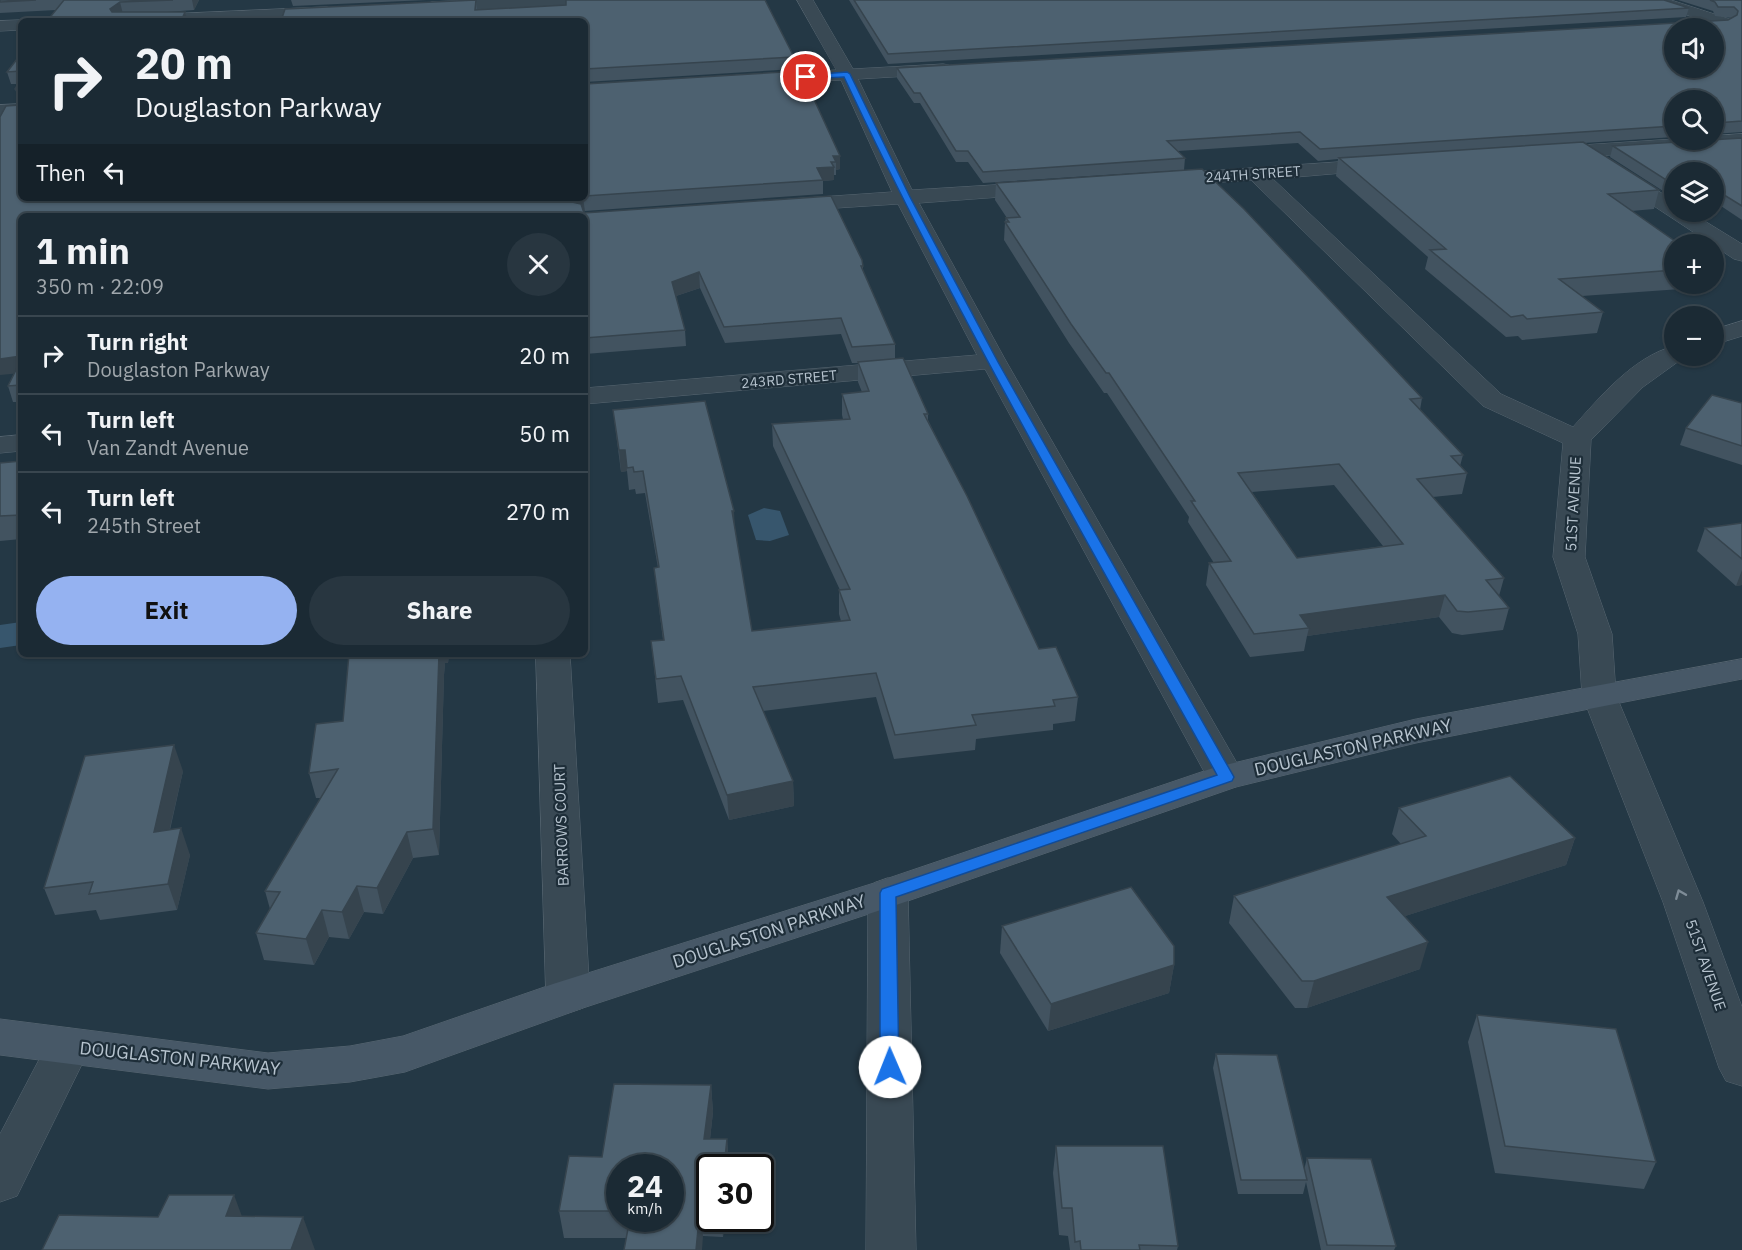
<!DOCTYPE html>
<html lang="en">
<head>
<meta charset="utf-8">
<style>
  :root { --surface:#1b2a34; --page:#283640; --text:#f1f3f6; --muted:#a0a7ac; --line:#39464f; --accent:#95b2f1 }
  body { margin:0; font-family:"IBM Plex Sans",sans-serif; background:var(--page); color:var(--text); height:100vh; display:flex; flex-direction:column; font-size:22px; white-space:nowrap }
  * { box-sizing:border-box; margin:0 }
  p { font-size:20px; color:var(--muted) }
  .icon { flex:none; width:33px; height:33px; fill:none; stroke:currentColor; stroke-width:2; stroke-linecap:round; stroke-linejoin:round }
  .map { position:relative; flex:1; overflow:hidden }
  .panel { position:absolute; left:18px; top:213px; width:570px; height:444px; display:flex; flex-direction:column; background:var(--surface); border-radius:9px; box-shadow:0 2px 4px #0004,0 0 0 2px var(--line) }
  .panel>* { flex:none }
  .banner { position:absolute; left:18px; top:18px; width:570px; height:183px; border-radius:9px; box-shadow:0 2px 4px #0004,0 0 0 2px var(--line); background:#1b2a34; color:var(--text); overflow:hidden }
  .fabs { position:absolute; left:1664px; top:18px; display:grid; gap:12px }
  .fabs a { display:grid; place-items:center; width:60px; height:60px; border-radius:50%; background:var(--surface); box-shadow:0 2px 4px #0004,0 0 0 2px var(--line); font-size:30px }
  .speed { position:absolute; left:606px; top:1154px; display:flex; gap:12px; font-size:30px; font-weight:700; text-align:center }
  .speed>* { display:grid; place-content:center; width:78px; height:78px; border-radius:50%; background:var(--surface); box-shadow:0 2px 4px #0004,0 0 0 2px var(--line); line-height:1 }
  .speed small { font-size:15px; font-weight:400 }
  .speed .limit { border:3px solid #111; border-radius:9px; background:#fff; color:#111 }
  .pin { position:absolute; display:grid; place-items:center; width:51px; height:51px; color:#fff; margin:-26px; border:3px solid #fff; border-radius:50%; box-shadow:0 2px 6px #0007 }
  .me { position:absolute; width:66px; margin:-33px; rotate:359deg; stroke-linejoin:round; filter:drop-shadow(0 0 4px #0008) }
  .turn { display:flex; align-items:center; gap:21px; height:126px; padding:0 18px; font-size:27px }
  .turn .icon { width:78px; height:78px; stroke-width:2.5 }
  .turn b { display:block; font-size:42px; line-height:51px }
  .then { display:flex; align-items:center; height:57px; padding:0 18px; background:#0003; gap:12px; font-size:22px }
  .round { display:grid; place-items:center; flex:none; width:63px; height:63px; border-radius:32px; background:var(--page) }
  .overview { display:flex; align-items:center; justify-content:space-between; height:102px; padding:0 18px }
  h1 { font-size:36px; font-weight:700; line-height:45px }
  .action { display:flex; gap:12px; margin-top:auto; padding:12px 18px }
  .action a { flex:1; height:69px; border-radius:36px; background:var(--accent); color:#111; font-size:24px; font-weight:700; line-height:69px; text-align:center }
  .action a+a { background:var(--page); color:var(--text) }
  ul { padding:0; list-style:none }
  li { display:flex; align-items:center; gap:18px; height:78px; padding:0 18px; border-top:2px solid var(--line) }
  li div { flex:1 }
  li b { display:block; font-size:22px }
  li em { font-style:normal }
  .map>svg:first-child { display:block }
</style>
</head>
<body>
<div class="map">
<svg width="1742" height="1250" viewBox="0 0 1742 1250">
  <rect width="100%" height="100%" fill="#243845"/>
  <g fill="#37566d">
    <path d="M764,508L780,511L789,535L770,541L756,540L748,515Z"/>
    <path d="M21,622V645L0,648V625Z"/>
  </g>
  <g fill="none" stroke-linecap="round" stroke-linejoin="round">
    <defs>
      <g id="minor">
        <path d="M477,0H579L571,5L431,12L423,7L431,2Z"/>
        <path d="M797,0H813L853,69L943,64L949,65L952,69L949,73L943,74L858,79L912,190L1041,182L1048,184L1051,188L1048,192L1041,194L919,203L1006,361L1245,777L1239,786L1226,789L1213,786L1207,777L985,369L585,404V388L977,355L898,204L790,211L782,210L779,205L782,200L790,199L892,192L841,80L761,84L755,83L752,79L755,75L761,74L836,70Z"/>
        <path d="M1647,0H1671L1742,23V33L1650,3Z"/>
        <path d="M328,7L336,12L334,15L232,21H115L123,16Z"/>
        <path d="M21,20L24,21H21V30L0,31V21Z"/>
        <path d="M21,104V116L0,117V105Z"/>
        <path d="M1742,134V146L1551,159L1544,157L1541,153L1544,149L1551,147L1674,139L1713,140V136Z"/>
        <path d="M1382,159L1389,161L1392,165L1389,169L1273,179L1501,394L1573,427C1600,397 1633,357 1674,346V356H1686L1643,387L1591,440L1585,557L1612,634L1616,695L1703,902L1742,1007V1086L1726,1081L1719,1068L1663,902L1582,695L1578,634L1553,557L1563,443L1483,406L1251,180L1164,186L1157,184L1154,180L1157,176L1164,174Z"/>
        <path d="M1620,169L1627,171L1674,201V212H1690L1742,244V261L1734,259L1613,179L1610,175L1613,171Z"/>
        <path d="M1742,321V336L1713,345V330Z"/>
        <path d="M21,435V451L0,453V437Z"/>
        <path d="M536,654H570L590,996L583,1008L568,1013L553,1008L546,996Z"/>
        <path d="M888,878L902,883L908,893L916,1250H866L868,893L874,883Z"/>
        <path d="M69,1028L85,1033L91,1046L17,1196L0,1202V1134L53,1033Z"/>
      </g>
      <path id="secondary" d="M1742,659V679L1416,743L1236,787L902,903L583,1008L405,1072L350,1082L268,1089L0,1055V1019L268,1053L350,1046L403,1036L553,984L874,883L1213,768L1416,719Z"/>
    </defs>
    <use href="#minor" stroke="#576671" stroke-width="1"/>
    <use href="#secondary" stroke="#576671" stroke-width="1"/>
    <use href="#minor" fill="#394954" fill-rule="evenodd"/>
    <use href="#secondary" fill="#475867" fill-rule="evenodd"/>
  </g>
  <g fill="#425360" fill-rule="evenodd">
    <path d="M0,0H199L194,10L167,12H185L188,21H47L56,10L0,13Z"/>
    <path d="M291,0H427L293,6Z"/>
    <path d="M476,0L477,10L566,5V0H765L794,57L795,69L585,82V21H281L285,9Z"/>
    <path d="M849,0H1664L1689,8L1686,17L888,64Z"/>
    <path d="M1678,0H1742V132L1713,134V100H1674V137L1584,143L1659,190L1654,209L1631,211L1674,244V284H1683L1681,289L1582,296L1603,312L1597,333L1522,340L1518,336L1506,337L1425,269L1428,257L1336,176L1338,159L1318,161L1298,143L1178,151L1185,158L1184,170L983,183L968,162H956L920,103H914L897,78V68L1728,20L1732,18L1715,16L1713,11Z"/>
    <path d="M21,54V198H585V84L801,71L840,169L836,170V175H834V180L823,181V194L585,211L583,212L584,213L863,266V271L895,344V358L928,414V420L1039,649L1078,697L1075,721L1053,724V730L976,739L975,750L894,759L876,697L763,711L793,781L794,806L729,820L683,700L658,703L651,641L663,640L654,568H658L645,493L636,494L635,489L629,490L627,471L621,472L613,410L735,532L752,631L841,621L839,614V590H840L773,446L772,424L843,419L842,415V394L862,392L858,382V363H852L841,334L725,343L700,288L676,296L685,330L686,346L585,354V216H21V402H13L8,386L14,374L19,100L15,89L18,84H11L7,72Z"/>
    <path d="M1742,138V220L1718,204H1713V172H1674V198L1610,157L1613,146Z"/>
    <path d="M996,183L1422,398L1420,410L1463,455L1460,466L1467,473L1462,494L1433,497L1504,578L1499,596L1509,608L1503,630L1462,635L1452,633L1439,617L1307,636L1304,651L1250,657L1206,585L1209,563H1214L1188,522L1189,517L1107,393H1104L1069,343L1004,240L1005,222L1006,218H1007L995,200ZM1334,485L1383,546L1297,558L1252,492Z"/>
    <path d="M1742,403V465L1680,445L1686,428Z"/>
    <path d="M21,461V539L0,541V463Z"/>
    <path d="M1742,523V585L1736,586L1697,551L1705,528Z"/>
    <path d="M349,654H449L448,663H445L444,675L439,855L413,858L383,914L364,912L349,939L329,937L314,965L264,960L256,933L270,909L265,891L321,798H316L309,773L343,721Z"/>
    <path d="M183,771L170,830L190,855L177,910L100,920L96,910L55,915L44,888Z"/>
    <path d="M1399,808L1575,838L1566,865L1405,916L1420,969L1307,1008H1295L1229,923L1234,896L1401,844L1392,834Z"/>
    <path d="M1002,926L1174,965L1169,993L1048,1031L1000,953Z"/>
    <path d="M1477,1015L1656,1162L1644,1189L1495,1173L1468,1042Z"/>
    <path d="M1216,1054L1304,1170L1307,1158L1396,1246L1394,1250H1321L1306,1182L1303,1194H1238L1213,1068Z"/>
    <path d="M711,1085L713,1112L710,1139H727L729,1166L710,1167V1218H725L723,1237L703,1236L626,1238H564L559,1211L602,1157ZM620,1167L670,1218H620Z"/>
    <path d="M1056,1146L1178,1246L1177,1250H1070L1068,1236L1059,1235L1053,1173Z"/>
  </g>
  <g fill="#36444e">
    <path d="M192,0H199L194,10Z"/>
    <path d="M120,2L123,14L113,21L110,9Z"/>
    <path d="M185,12L188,21H181Z"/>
    <path d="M833,156H840V169L836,170V162Z"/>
    <path d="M834,167V180L823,181L817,168Z"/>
    <path d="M580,198H583L585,211L574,216L572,202Z"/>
    <path d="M699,272L700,288L673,297L672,282Z"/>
    <path d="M21,356V373L0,375V359Z"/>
    <path d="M619,450H625L627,471L621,472Z"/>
    <path d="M732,511H734L735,533Z"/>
    <path d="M1742,570V585L1736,586Z"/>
    <path d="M1445,595L1439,617L1307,636L1309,628L1300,615Z"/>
    <path d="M439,654H449L448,663H445L444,675L439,855L433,829Z"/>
    <path d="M174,745L183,771L163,858L154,832Z"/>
    <path d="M793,781L794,806L729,820L727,795Z"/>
    <path d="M181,828L190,855L177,910L168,884Z"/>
    <path d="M407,832L413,858L383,914L377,888Z"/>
    <path d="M1575,838L1566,865L1380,924L1387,897Z"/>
    <path d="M357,886L364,912L349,939L342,912Z"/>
    <path d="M322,910L329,937L314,965L306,939Z"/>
    <path d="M1428,942L1420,969L1307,1008L1314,981Z"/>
    <path d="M1174,965L1169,993L1048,1031L1051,1004Z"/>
    <path d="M711,1085L713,1112L707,1166L704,1139Z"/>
    <path d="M727,1139L729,1167H724Z"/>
    <path d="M234,1195L247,1230L226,1216Z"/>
    <path d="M700,1209L703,1236L702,1250H696Z"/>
    <path d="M303,1217L315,1250H291Z"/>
    <path d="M721,1218H725L723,1237Z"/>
  </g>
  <g fill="#4d6170" stroke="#36444e" stroke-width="1.5" fill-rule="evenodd">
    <path d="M0,0H36L0,2Z"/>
    <path d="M64,0H173L120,2L110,9L112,12H185L181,21H47Z"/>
    <path d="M476,0L475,10L566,5V0H765L794,57L585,69V21H281L285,9Z"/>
    <path d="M854,0H1664L1689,8L888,54Z"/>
    <path d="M1710,0H1742V121L1716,123L1714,127H1713V100H1674V126L1320,149L1300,132L1167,141L1185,158L983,172L968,151H956L920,93H914L897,68L1728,20L1737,15L1738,11L1734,7H1718L1715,2ZM1674,28H1713V68H1674Z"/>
    <path d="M21,54V71L7,72Z"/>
    <path d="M801,71L840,156H833L836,162H831L834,167L817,168L823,180L585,196V84Z"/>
    <path d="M21,79V198H580L572,202L581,204L584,213L831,196L862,260L863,266H861L895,344L852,347L841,318L724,327L699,272L672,282L685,330L585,338V216H21V356L0,359V117L6,106L19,105V91L15,89Z"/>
    <path d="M1742,138V206L1721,193H1713V172H1674V185L1613,146Z"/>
    <path d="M1583,142L1659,190L1608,194L1679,244H1674V257H1672L1674,259V270L1559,279L1603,312L1527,319L1523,315L1511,317L1430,250L1446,249L1339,158Z"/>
    <path d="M1202,169L1244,209L1422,398L1410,399L1463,455L1451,456L1467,473L1417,479L1504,578L1486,580L1509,608L1468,612L1457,611L1445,595L1300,615L1309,628L1254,634L1209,563L1231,561L1191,501H1195L1109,373H1106L1071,324L1005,222H1009L1006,218L1020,217L996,183ZM1339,464L1403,544L1297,558L1238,473Z"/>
    <path d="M903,358L928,414H924L967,496L1039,649L1056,647L1078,697L1053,700L1055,706L972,715L976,725L895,735L876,673L753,687L793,781L727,795L681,676L656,679L651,641L664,640L654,568L659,567L643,471L634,472L633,467L627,468L625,450H619L613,410L705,401L734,511H732L752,631L850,620L839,590L850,589L772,424L850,419L842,394L869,391L858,362Z"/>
    <path d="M21,360V385L8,386Z"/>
    <path d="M1712,395L1742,403V446L1686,428Z"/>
    <path d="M21,461V515L0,516V463Z"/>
    <path d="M1742,523V559L1705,528Z"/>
    <path d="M349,654H439L433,829L407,832L377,888L357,886L342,912L322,910L306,939L256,933L280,892L265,891L338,769L309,773L316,724L343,721Z"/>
    <path d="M174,745L154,832L181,828L168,884L89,894L93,882L44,888L85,756Z"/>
    <path d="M1510,776L1575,838L1387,897L1428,942L1314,981H1302L1234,896L1426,836L1399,808Z"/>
    <path d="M1131,887L1174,946V965L1051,1004L1002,926Z"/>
    <path d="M1477,1015L1616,1029L1656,1162L1505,1146Z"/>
    <path d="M1216,1054L1277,1055L1307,1180H1241Z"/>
    <path d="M614,1084L711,1085L704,1139H727L724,1167H710V1209H700L696,1250H624L630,1218H670V1167H620V1211H559L569,1156L602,1157Z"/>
    <path d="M1056,1146H1163L1178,1246L1139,1245L1140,1250H1081L1080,1241L1075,1242L1072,1208H1062Z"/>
    <path d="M1307,1158L1371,1159L1396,1246L1327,1245Z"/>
    <path d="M169,1195H234L226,1216L303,1217L291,1250H42L59,1215L158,1217Z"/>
  </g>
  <defs><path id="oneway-chevron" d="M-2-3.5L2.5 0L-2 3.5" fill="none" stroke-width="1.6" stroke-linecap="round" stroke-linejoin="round" transform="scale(1.5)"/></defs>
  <use stroke="#7e8c97" href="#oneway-chevron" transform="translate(1680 894) rotate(-112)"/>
  <path fill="#1a73e8" stroke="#114b97" stroke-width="1.5" d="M847,72L850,74L910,197L998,362L1234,777L1232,781L896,897L899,1067L896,1072L890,1075L883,1072L880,1067V893L882,889L1217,775C1089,544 956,316 844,77L806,79L802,77L806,75Z"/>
  <g text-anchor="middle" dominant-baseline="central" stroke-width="4.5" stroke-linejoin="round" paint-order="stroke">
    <g font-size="14" fill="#b6c3ce" stroke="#1e2e39">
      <text transform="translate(1253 174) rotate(-4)">244TH STREET</text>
      <text transform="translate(789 379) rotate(-5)">243RD STREET</text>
    </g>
    <g font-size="15" fill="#b6c3ce" stroke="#1e2e39">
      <text transform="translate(1573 504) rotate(-87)">51ST AVENUE</text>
      <text transform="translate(561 825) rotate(-92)">BARROWS COURT</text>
      <text transform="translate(1706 965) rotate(71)">51ST AVENUE</text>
    </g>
    <g font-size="18" fill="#b6c3ce" stroke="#1e2e39">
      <text transform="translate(1353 747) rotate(-13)">DOUGLASTON PARKWAY</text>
      <text transform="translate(769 931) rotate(-18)">DOUGLASTON PARKWAY</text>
      <text transform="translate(180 1058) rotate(6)">DOUGLASTON PARKWAY</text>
    </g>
  </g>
</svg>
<div class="fabs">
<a><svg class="icon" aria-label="sound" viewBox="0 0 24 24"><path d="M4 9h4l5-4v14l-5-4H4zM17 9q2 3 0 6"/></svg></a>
<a><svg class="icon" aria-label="search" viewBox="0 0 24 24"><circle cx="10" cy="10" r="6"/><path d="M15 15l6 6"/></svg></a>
<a><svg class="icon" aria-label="layers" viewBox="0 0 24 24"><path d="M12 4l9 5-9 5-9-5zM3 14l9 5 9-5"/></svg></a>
<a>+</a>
<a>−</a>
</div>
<div class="speed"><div>24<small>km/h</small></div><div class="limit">30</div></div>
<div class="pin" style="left:806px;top:77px;background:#d93025"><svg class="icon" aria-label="arrive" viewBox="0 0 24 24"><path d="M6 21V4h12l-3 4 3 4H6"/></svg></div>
<svg class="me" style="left:890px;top:1067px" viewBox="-20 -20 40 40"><circle r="19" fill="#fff"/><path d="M0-13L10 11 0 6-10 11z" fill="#1a73e8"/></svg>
<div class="banner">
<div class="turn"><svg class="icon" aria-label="right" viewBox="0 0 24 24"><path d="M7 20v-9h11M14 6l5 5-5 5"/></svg><div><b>20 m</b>Douglaston Parkway</div></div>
<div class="then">Then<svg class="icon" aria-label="left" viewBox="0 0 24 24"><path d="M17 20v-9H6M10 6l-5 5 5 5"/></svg></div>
</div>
<section class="panel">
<div class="overview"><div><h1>1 min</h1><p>350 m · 22:09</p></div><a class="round"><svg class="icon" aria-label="close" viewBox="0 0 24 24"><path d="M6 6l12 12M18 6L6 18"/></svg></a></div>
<ul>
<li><svg class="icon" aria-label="right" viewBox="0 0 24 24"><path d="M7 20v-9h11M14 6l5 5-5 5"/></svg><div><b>Turn right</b><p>Douglaston Parkway</p></div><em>20 m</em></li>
<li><svg class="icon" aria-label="left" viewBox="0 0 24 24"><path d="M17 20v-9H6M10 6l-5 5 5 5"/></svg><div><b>Turn left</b><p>Van Zandt Avenue</p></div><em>50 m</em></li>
<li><svg class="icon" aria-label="left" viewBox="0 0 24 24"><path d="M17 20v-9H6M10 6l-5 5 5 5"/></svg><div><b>Turn left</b><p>245th Street</p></div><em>270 m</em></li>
</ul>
<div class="action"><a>Exit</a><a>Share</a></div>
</section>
</div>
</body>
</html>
